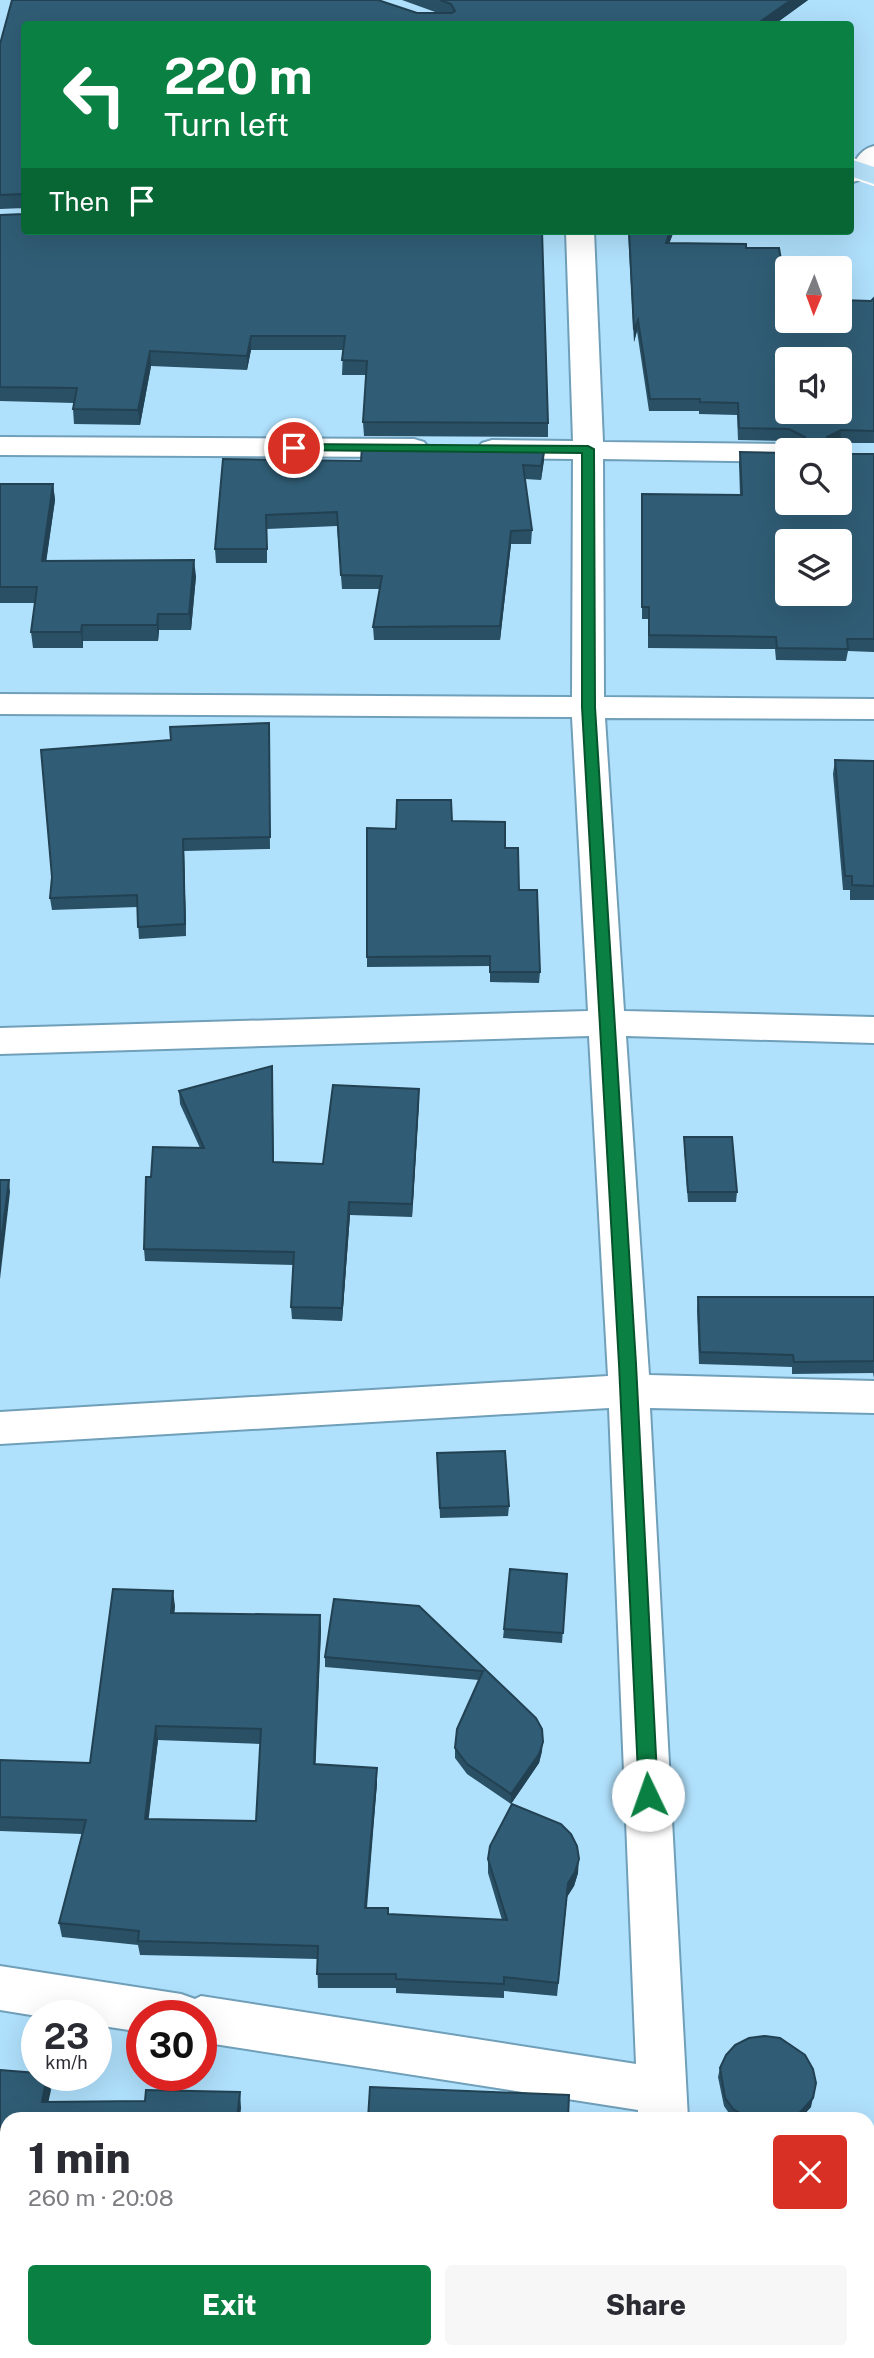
<!DOCTYPE html>
<html lang="en">
<head>
<meta charset="utf-8">
<style>
  :root { --surface:#fff; --page:#f7f7f7; --text:#2b2b33; --muted:#7c7c81; --accent:#0b8043 }
  body { margin:0; font-family:"Public Sans",sans-serif; background:var(--page); color:var(--text); height:100vh; display:flex; flex-direction:column; font-size:26px; white-space:nowrap }
  * { box-sizing:border-box; margin:0 }
  p { font-size:23px; color:var(--muted) }
  .icon { flex:none; width:38px; height:38px; fill:none; stroke:currentColor; stroke-width:2; stroke-linecap:round; stroke-linejoin:round }
  .map { position:relative; flex:1; overflow:hidden }
  .drawer { position:absolute; left:0px; top:2112px; width:875px; height:247px; display:flex; flex-direction:column; background:var(--surface); border-radius:21px 21px 0 0; box-shadow:0 7px 28px #0002 }
  .drawer>* { flex:none }
  .hud { position:absolute; left:21px; top:21px; width:833px; height:214px; border-radius:7px; box-shadow:0 7px 28px #0002; background:#0b8043; color:#fff; overflow:hidden }
  .needle { width:46px; rotate:181deg }
  .buttons { position:absolute; left:775px; top:256px; display:grid; gap:14px }
  .buttons a { display:grid; place-items:center; width:77px; height:77px; border-radius:7px; background:var(--surface); box-shadow:0 7px 28px #0002; font-size:35px }
  .speed { position:absolute; left:21px; top:2000px; display:flex; gap:14px; font-size:35px; font-weight:700; text-align:center }
  .speed>* { display:grid; place-content:center; width:91px; height:91px; border-radius:50%; background:var(--surface); box-shadow:0 7px 28px #0002; line-height:1 }
  .speed small { font-size:18px; font-weight:400 }
  .speed .limit { border:10px solid #d22; background:#fff; color:#111 }
  .pin { position:absolute; display:grid; place-items:center; width:60px; height:60px; color:#fff; margin:-30px; border:4px solid #fff; border-radius:50%; box-shadow:0 2px 7px #0007 }
  .me { position:absolute; width:77px; margin:-38px; rotate:357deg; stroke-linejoin:round; filter:drop-shadow(0 0 5px #0008) }
  .turn { display:flex; align-items:center; gap:24px; height:147px; padding:0 28px; font-size:32px }
  .turn .icon { width:91px; height:91px; stroke-width:2.5 }
  .turn b { display:block; font-size:49px; line-height:60px }
  .then { display:flex; align-items:center; height:66px; padding:0 28px; background:#0003; gap:14px; font-size:26px }
  .round { display:grid; place-items:center; flex:none; width:74px; height:74px; border-radius:7px; background:var(--page) }
  .head { display:flex; align-items:center; justify-content:space-between; height:119px; padding:0 28px }
  h1 { font-size:42px; font-weight:800; line-height:52px }
  .primary-button { display:flex; gap:14px; margin-top:auto; padding:14px 28px }
  .primary-button a { flex:1; height:80px; border-radius:7px; background:var(--accent); color:#fff; font-size:28px; font-weight:800; line-height:80px; text-align:center }
  .primary-button a+a { background:var(--page); color:var(--text) }
  .map>svg:first-child { display:block }
</style>
</head>
<body>
<div class="map">
<svg width="874" height="2358" viewBox="0 0 874 2358">
  <rect width="100%" height="100%" fill="#afe0fc"/>
  <g fill="none" stroke-linecap="round" stroke-linejoin="round">
    <defs>
      <g id="minor">
        <path d="M874,146V175L850,183C850,168 857,150 874,146Z"/>
        <path d="M566,231H594L603,442L788,444L801,450H788V462L603,459L604,697L874,699V719L605,718L624,1011L874,1017V1043L626,1036L649,1375L874,1381V1413L650,1408L688,2119H638V2110L201,2042V2016H142V2032L96,2025V2016H37L0,2010V1966L181,1994L195,1999L201,1996L636,2064L609,1408L0,1444V1412L608,1376L589,1036L0,1054V1028L588,1011L572,717L0,714V694L572,697L573,459L492,458L482,455L477,449L482,443L492,440L573,441Z"/>
        <path d="M0,437L414,439L424,442L429,448L424,454L414,457L0,455Z"/>
        <rect x="648" y="2352" width="52" height="6"/>
      </g>
      <path id="major" d="M850,159L874,167V184L850,176Z"/>
    </defs>
    <use href="#minor" stroke="#709fb9" stroke-width="4"/>
    <use href="#major" stroke="#fff" stroke-width="4"/>
    <use href="#minor" fill="#fff" fill-rule="evenodd"/>
    <use href="#major" fill="#b4e0f8" fill-rule="evenodd"/>
  </g>
  <g fill="#295065" fill-rule="evenodd">
    <path d="M12,0H378L417,13H438L402,0H808L775,24H24V231H542L548,423V437L364,436L363,422L366,375H342L343,350H251L247,370L151,366L140,425L74,424L73,409L74,403L0,401V215L24,214V208L0,209V44Z"/>
    <path d="M628,231H674L669,243L746,248L788,300L871,301L874,298V443H839L841,454H874V652L848,651L846,661L776,660L775,649L648,648V619H642V494L740,495L739,464L740,452L788,502L791,443L788,441L738,440L737,415L699,414V411H649L637,331L634,342Z"/>
    <path d="M223,459L361,461L544,460L541,480L525,479L532,530L531,544H511L500,640H374L373,627L380,589H342L337,526L267,529V563H216L215,549Z"/>
    <path d="M0,484H53L55,500L46,561L196,576L191,630H159L158,641H83V648H33L31,632L35,603H0Z"/>
    <path d="M269,735L270,849L184,851L186,936L139,939L137,907L52,910L50,898Z"/>
    <path d="M835,760L874,761V900H850V890H843L833,774Z"/>
    <path d="M452,821L505,848L519,890L540,972L539,983L490,982V966L367,967V957L396,829Z"/>
    <path d="M272,1066L274,1162L323,1164L419,1101L412,1217L350,1215L342,1321L292,1319L291,1307L294,1265L145,1261L144,1249L200,1148L180,1104L179,1091Z"/>
    <path d="M684,1137L737,1192L736,1202H688L684,1147Z"/>
    <path d="M698,1297H874V1378L873,1373L792,1374V1367L699,1364L697,1309Z"/>
    <path d="M437,1453L509,1506L508,1516L440,1518Z"/>
    <path d="M567,1574L562,1643L503,1638L504,1629Z"/>
    <path d="M175,1606L174,1613L320,1615L321,1630L315,1764L377,1768V1783L367,1908L388,1914L502,1920L488,1873V1859L578,1873L574,1886L567,1897L557,1996L504,1991V1998L396,1993V1988H318L317,1959L140,1955L138,1945L62,1937L59,1923L82,1834L0,1831V1760L90,1763ZM158,1740L261,1744L256,1821L148,1819Z"/>
    <path d="M419,1606L536,1718L542,1751L539,1763L511,1804L467,1774L455,1758V1748L479,1680L325,1667V1657Z"/>
    <path d="M720,2068L811,2107L800,2119H733L724,2106L718,2077Z"/>
    <path d="M868,2265L874,2266V2347L868,2346Z"/>
  </g>
  <g fill="#224152">
    <path d="M791,0H808L775,24H757Z"/>
    <path d="M670,231H674L665,255L666,243Z"/>
    <path d="M638,320L637,331L634,342V330Z"/>
    <path d="M251,336V350L247,370V356Z"/>
    <path d="M150,351L151,366L140,425L138,410Z"/>
    <path d="M841,430L840,442L825,449L827,437Z"/>
    <path d="M545,447L544,460L541,480V466Z"/>
    <path d="M53,484L55,500L44,577L42,561Z"/>
    <path d="M511,531V544L500,640V626Z"/>
    <path d="M194,560L196,576L191,630L189,614Z"/>
    <path d="M158,614L159,630L158,641L157,625Z"/>
    <path d="M82,625L83,641V648L81,632Z"/>
    <path d="M183,839L184,851L186,936L185,924Z"/>
    <path d="M419,1089V1101L412,1217V1204Z"/>
    <path d="M9,1180L10,1192L0,1279V1250Z"/>
    <path d="M349,1202L350,1215L342,1321V1308Z"/>
    <path d="M173,1591L175,1606L173,1628L171,1613Z"/>
    <path d="M320,1615L321,1630L315,1779L314,1764Z"/>
    <path d="M156,1726L158,1740L147,1833L145,1819Z"/>
    <path d="M543,1742L542,1751L539,1763L511,1804V1794Z"/>
    <path d="M377,1768V1783L365,1922V1908Z"/>
    <path d="M579,1859L578,1873L574,1886L567,1897L557,1996L568,1883Z"/>
    <path d="M47,2076L51,2090L45,2118L42,2102Z"/>
    <path d="M240,2092L241,2108L240,2119H237Z"/>
    <path d="M813,2098L811,2107L800,2119H794Z"/>
    <path d="M171,2352H176L175,2358H170Z"/>
  </g>
  <g fill="#305d75" stroke="#224152" stroke-width="2" fill-rule="evenodd">
    <path d="M12,0H378L417,13H452L455,11L451,4L440,0H791L757,24H24V231H542L548,423L363,422L367,361L342,360L345,336H251L247,356L150,351L138,410L73,409L77,388L0,387V215L24,214V194L0,195V44Z"/>
    <path d="M629,231H670L666,243L746,244V248H779L788,300V320H840V300L871,301L874,298V431L841,430L827,437L829,441H839L841,454H874V639H847L848,649L777,648L776,637L649,635V607H642V494L742,495L740,452L788,453V502H840V450H790L792,441H802L805,437L789,429L739,428L738,403L700,402V399H650L638,320L634,330ZM788,359H840V411H788ZM788,541H840V593H788Z"/>
    <path d="M362,446L545,447L541,466L523,465L532,530L511,531L500,626L373,627L382,576L341,575L337,512L266,515L267,549H215L223,459L361,461Z"/>
    <path d="M0,484H53L42,561L194,560L189,614H158L157,625H82L81,632H31L37,587H0Z"/>
    <path d="M269,723L270,837L183,839L185,924L138,927L137,895L50,898L52,877L41,750L171,740L170,727Z"/>
    <path d="M835,760L874,761V886L852,885V876H845Z"/>
    <path d="M397,800H451L452,821L505,822V848H518L519,890H537L540,972H490V956L367,957V828L396,829Z"/>
    <path d="M272,1066L273,1162L323,1164L333,1085L419,1089L412,1204L349,1202L342,1308L291,1307L294,1252L144,1249L146,1177H151L153,1147L204,1148L179,1091Z"/>
    <path d="M684,1137H732L737,1192H688Z"/>
    <path d="M0,1180H9L0,1250Z"/>
    <path d="M698,1297H874V1361L794,1362L793,1355L700,1352Z"/>
    <path d="M505,1451L509,1506L440,1508L437,1453Z"/>
    <path d="M510,1569L567,1574L563,1633L504,1629Z"/>
    <path d="M113,1589L173,1591L171,1613L320,1615L314,1764L377,1768L365,1908H388V1914L507,1920L488,1859L490,1846L512,1804L561,1824L571,1834L577,1846L579,1859L575,1872L568,1883L558,1983L504,1977V1984L396,1979V1974H317L318,1946L138,1941L139,1931L59,1923L86,1820L0,1817V1760L90,1763ZM156,1726L261,1729L256,1821L145,1819Z"/>
    <path d="M334,1599L419,1606L536,1718L542,1729L543,1742L539,1754L511,1794L467,1764L455,1748L457,1729L483,1671L325,1657Z"/>
    <path d="M765,2036L780,2038L805,2055L813,2069L816,2083L813,2098L794,2119H752L734,2110L725,2098L720,2068L726,2055L735,2045L749,2038Z"/>
    <path d="M0,2070L37,2073V2076H47L42,2102L145,2101L146,2090L240,2092L237,2119H7V2352H171L170,2358H0Z"/>
    <path d="M370,2087L569,2095L568,2119H368Z"/>
    <path d="M868,2265L874,2266V2333L868,2332Z"/>
    <rect x="330" y="2352" width="196" height="6"/>
  </g>
  <path fill="#0b8043" stroke="#07532c" stroke-width="2" d="M294,444L588,446L594,449L595,707L636,1364L658,1795L655,1800L648,1803L641,1800L639,1795L619,1364L582,707V453L290,450V445Z"/>
</svg>
<div class="buttons">
<a><svg class="needle" viewBox="-14 -14 28 28"><path d="M0-13l5 13h-10z" fill="#e53935"/><path d="M0 13l5-13h-10z" fill="#7c7c81"/></svg></a>
<a><svg class="icon" aria-label="sound" viewBox="0 0 24 24"><path d="M4 9h4l5-4v14l-5-4H4zM17 9q2 3 0 6"/></svg></a>
<a><svg class="icon" aria-label="search" viewBox="0 0 24 24"><circle cx="10" cy="10" r="6"/><path d="M15 15l6 6"/></svg></a>
<a><svg class="icon" aria-label="layers" viewBox="0 0 24 24"><path d="M12 4l9 5-9 5-9-5zM3 14l9 5 9-5"/></svg></a>
</div>
<div class="speed"><div>23<small>km/h</small></div><div class="limit">30</div></div>
<div class="pin" style="left:294px;top:448px;background:#d93025"><svg class="icon" aria-label="arrive" viewBox="0 0 24 24"><path d="M6 21V4h12l-3 4 3 4H6"/></svg></div>
<svg class="me" style="left:648px;top:1795px" viewBox="-20 -20 40 40"><circle r="19" fill="#fff"/><path d="M0-13L10 11 0 6-10 11z" fill="#0b8043"/></svg>
<div class="hud">
<div class="turn"><svg class="icon" aria-label="left" viewBox="0 0 24 24"><path d="M17 20v-9H6M10 6l-5 5 5 5"/></svg><div><b>220 m</b>Turn left</div></div>
<div class="then">Then<svg class="icon" aria-label="arrive" viewBox="0 0 24 24"><path d="M6 21V4h12l-3 4 3 4H6"/></svg></div>
</div>
<section class="drawer">
<div class="head"><div><h1>1 min</h1><p>260 m · 20:08</p></div><a class="round" style="background:#d93025;color:#fff"><svg class="icon" aria-label="close" viewBox="0 0 24 24"><path d="M6 6l12 12M18 6L6 18"/></svg></a></div>
<div class="primary-button"><a>Exit</a><a>Share</a></div>
</section>
</div>
</body>
</html>
